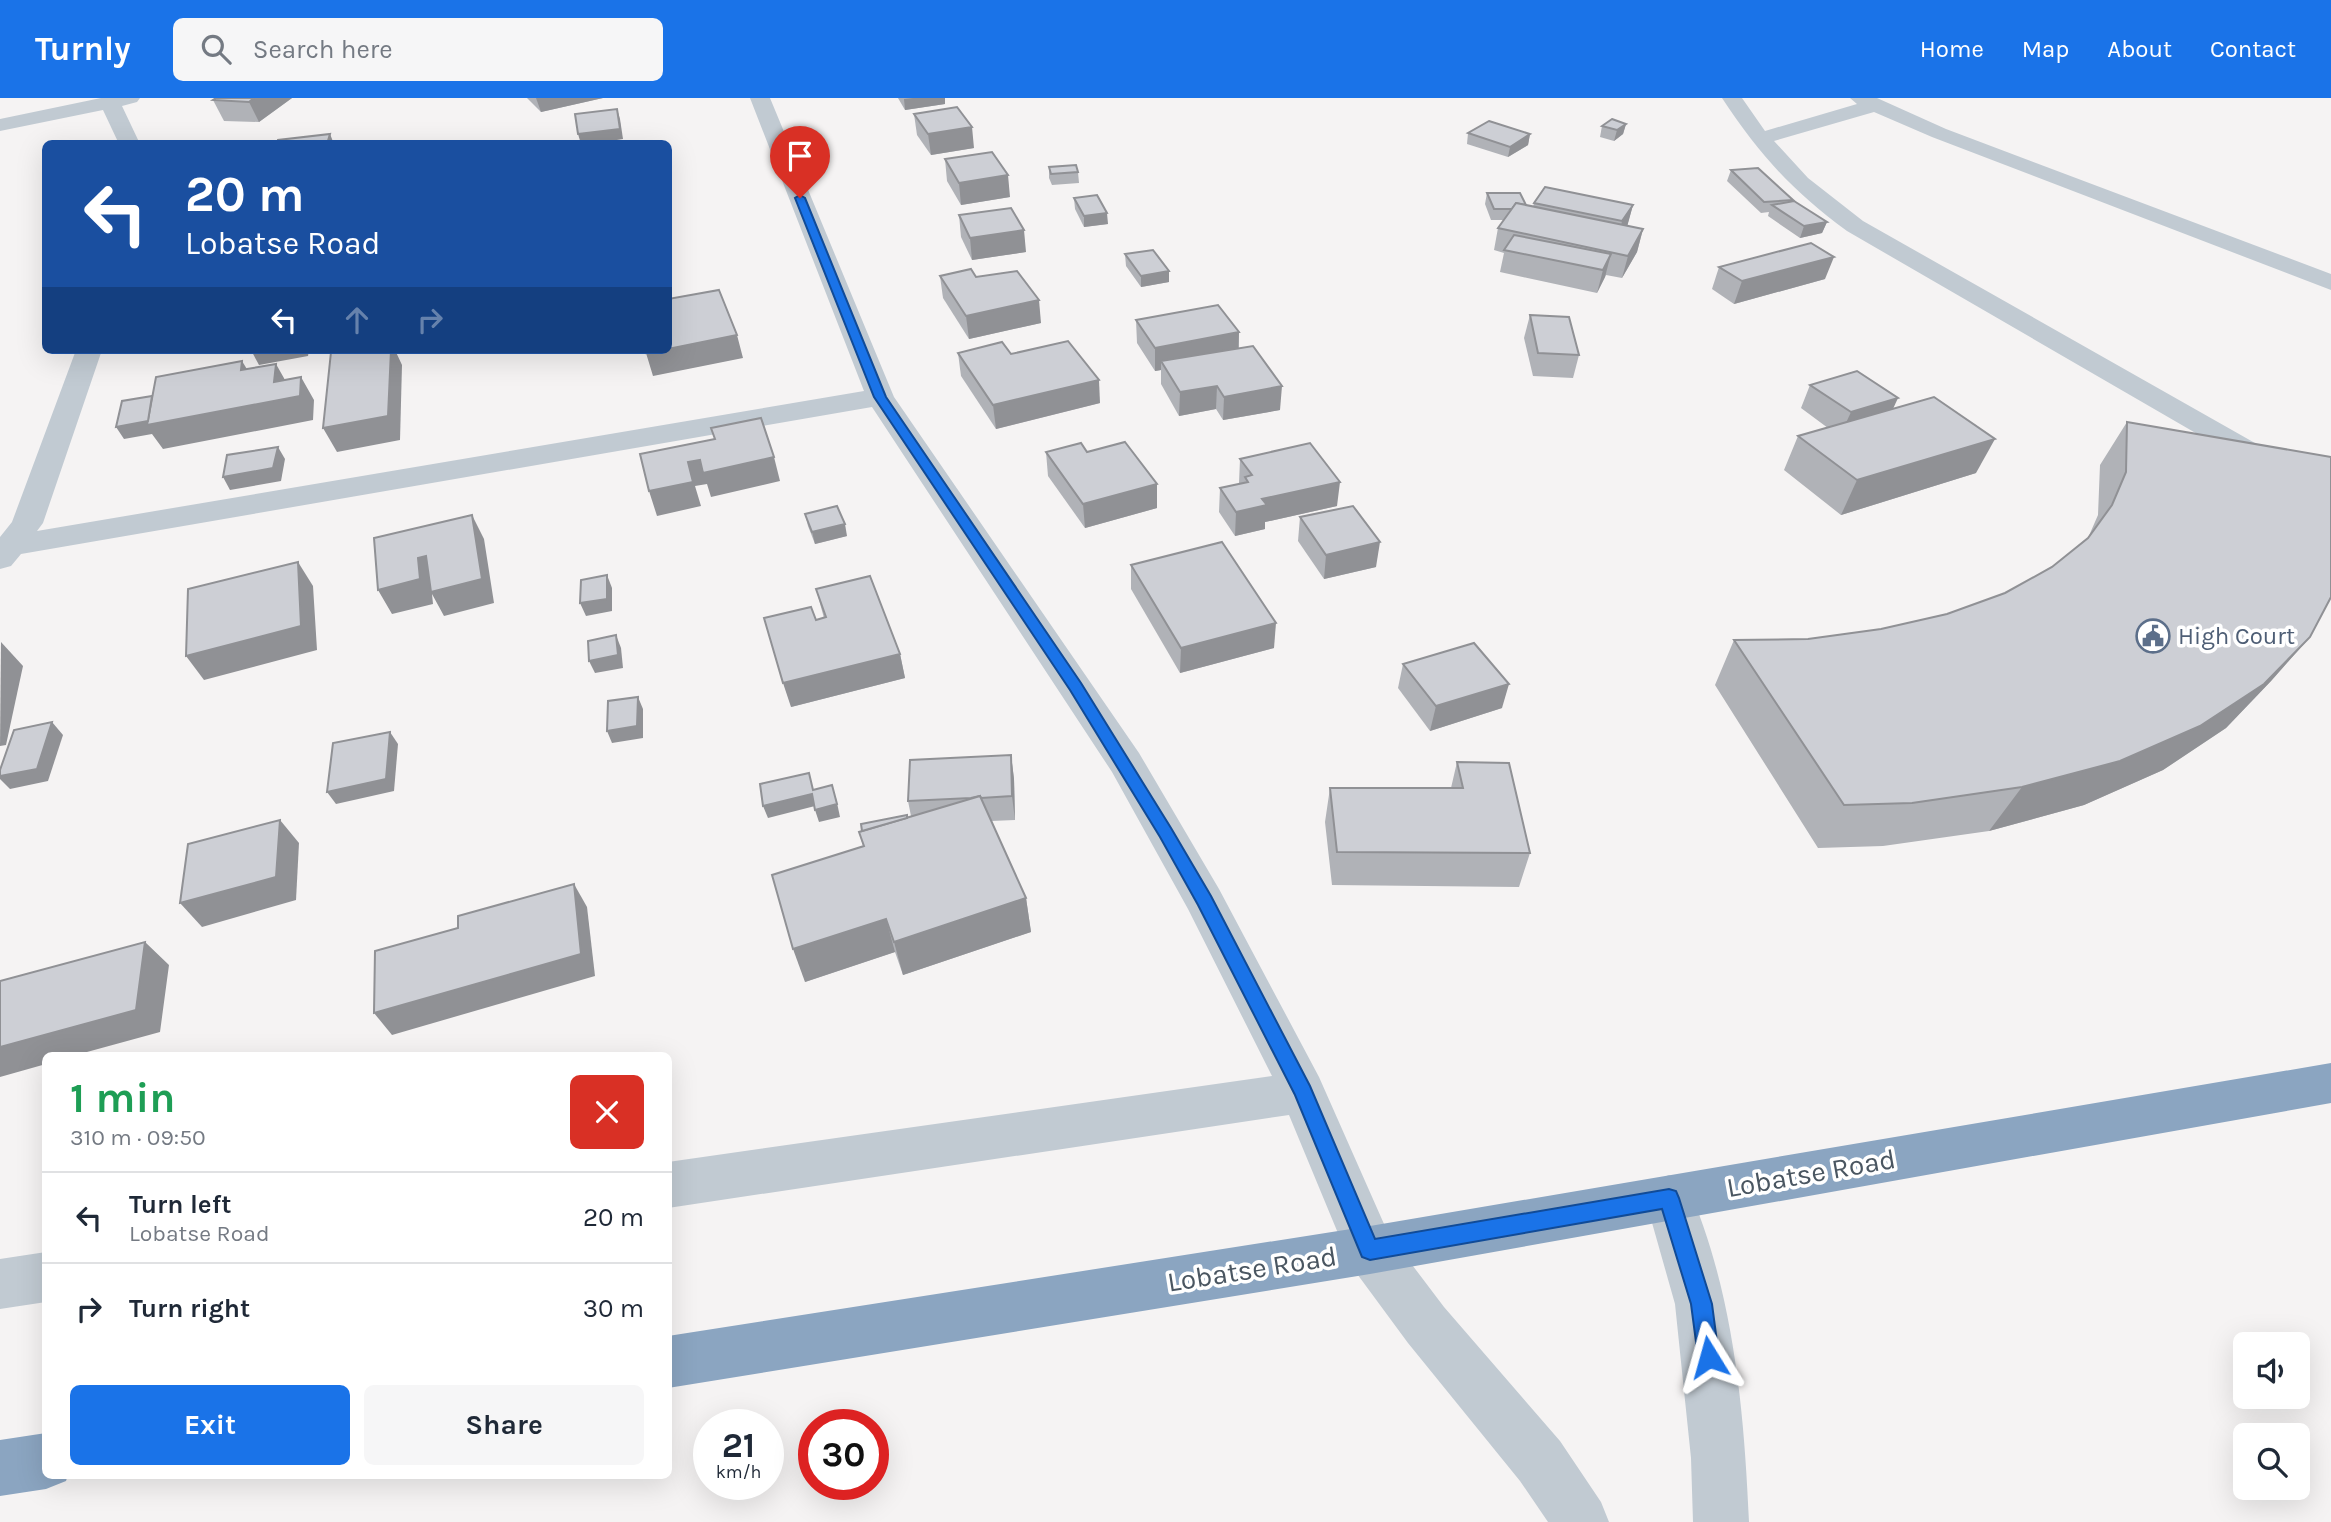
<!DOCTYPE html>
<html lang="en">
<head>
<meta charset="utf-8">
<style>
  :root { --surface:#fff; --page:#f6f6f7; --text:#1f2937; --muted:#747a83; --line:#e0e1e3; --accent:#1a73e8 }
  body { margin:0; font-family:Karla,sans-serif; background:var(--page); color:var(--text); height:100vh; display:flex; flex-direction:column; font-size:26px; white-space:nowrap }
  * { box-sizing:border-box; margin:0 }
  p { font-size:23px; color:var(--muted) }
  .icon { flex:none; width:38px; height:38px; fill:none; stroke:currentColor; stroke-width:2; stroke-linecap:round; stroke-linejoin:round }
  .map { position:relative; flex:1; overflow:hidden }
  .drawer { position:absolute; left:42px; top:954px; width:630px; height:427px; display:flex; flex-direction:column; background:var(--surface); border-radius:10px; box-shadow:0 7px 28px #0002 }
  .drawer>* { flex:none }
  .hud { position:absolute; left:42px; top:42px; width:630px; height:214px; border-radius:10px; box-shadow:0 7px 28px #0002; background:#1a4fa0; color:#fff; overflow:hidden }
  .controls { position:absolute; left:2233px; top:1234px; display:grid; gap:14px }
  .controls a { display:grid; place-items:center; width:77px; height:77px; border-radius:10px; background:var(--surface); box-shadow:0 7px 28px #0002; font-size:35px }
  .speed { position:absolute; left:693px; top:1311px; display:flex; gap:14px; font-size:35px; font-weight:700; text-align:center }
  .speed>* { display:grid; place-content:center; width:91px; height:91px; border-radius:50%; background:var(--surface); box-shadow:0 7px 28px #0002; line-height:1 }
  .speed small { font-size:18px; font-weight:400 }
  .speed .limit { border:10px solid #d22; background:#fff; color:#111 }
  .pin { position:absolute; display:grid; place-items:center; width:60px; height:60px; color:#fff; margin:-72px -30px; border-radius:50% 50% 50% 0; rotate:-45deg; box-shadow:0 0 7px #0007 }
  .pin .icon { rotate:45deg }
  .me { position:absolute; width:77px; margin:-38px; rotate:352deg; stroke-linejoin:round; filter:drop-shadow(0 0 5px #0008) }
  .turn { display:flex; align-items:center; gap:24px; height:147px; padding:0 28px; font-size:32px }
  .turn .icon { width:91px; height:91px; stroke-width:2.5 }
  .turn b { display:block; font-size:49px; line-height:60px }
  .lanes { display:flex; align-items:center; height:66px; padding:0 28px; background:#0003; justify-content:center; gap:35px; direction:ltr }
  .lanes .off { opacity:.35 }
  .round { display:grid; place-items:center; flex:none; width:74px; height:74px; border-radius:10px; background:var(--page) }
  .summary { display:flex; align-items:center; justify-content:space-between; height:119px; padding:0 28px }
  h1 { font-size:42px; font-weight:700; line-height:52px; color:#1e9e55 }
  .button { display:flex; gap:14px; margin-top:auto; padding:14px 28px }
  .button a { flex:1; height:80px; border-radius:10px; background:var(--accent); color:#fff; font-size:28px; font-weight:700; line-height:80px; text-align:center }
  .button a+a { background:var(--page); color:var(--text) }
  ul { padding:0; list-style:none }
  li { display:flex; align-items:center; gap:21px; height:91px; padding:0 28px; border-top:2px solid var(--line) }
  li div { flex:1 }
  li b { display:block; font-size:26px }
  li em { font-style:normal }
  header { display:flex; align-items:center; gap:42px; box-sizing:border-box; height:98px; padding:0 35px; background:var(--accent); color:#fff }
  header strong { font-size:33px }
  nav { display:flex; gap:38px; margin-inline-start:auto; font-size:24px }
  .search { width:490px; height:63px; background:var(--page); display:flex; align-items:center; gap:18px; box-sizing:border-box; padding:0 24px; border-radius:10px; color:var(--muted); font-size:26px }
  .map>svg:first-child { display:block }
</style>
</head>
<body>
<header>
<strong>Turnly</strong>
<div class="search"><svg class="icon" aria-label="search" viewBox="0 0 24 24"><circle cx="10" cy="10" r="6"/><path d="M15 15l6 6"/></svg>Search here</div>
<nav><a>Home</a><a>Map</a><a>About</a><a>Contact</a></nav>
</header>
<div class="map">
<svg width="2331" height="1424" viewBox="0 0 2331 1424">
  <rect width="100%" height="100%" fill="#f5f3f3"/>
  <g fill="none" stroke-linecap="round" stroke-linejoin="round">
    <g fill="#c1cad2" fill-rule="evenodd">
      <path d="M101,0H140L137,4L122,8L140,46H119L103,12L0,33V21Z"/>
      <path d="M750,0H770L894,299L1139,655L1219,791L1319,979L1388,1135L1444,1209L1560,1343L1601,1404L1609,1424H1548L1520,1383L1408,1245L1352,1169L1289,1017L668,1110V1064L1272,978L1188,811L1112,674L872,309L21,456L11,468L0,471V439L12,424L76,252H102L43,425L37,433L864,293Z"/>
      <path d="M1722,0H1742L1765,33L1857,6L1850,0H1877L1946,31L2331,176V192L1932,39L1874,14L1774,43L1808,80L1863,123L2331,388V410L2320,407L1847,133C1791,92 1759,56 1722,0Z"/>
      <path d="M1669,1077L1686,1084C1733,1190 1744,1309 1749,1424H1693L1691,1360L1675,1206L1645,1100L1652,1084Z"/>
      <path d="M46,1154V1204L0,1211V1161Z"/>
    </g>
    <g fill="#8ba5c1" fill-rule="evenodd">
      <path d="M2331,965V1005L1370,1176L668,1290V1238L1370,1128Z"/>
      <path d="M46,1335V1377H68L66,1383L46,1391L0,1398V1342Z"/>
    </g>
  </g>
  <g fill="#b0b2b7">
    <path d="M216,0H292L259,24L224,23L213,2Z"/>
    <path d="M527,0H603L541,14Z"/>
    <path d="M898,0H945V6L905,12Z"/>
    <path d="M914,16L974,50L931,57L917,37Z"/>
    <path d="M1626,26L1623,36L1614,43L1600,39L1602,28Z"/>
    <path d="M1468,35L1530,36L1528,47L1508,59L1467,46Z"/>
    <path d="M945,61L1010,99L961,107L947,83Z"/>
    <path d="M1049,69L1078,74L1079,85L1052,87L1049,80Z"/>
    <path d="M1731,72L1793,102L1792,103L1827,124L1822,135L1800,140L1768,118L1769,114L1761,115L1727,83Z"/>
    <path d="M1487,95L1533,109L1534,105L1633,107L1627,128L1643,131L1637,154L1622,180L1606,177L1597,195L1500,174L1504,155L1494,152L1498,130L1504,122H1491L1485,106Z"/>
    <path d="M1074,100L1108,126L1084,129L1075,111Z"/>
    <path d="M959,117L1026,154L972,162L961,139Z"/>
    <path d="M1125,156L1169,184L1141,189L1126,168Z"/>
    <path d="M1719,169L1825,181L1734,206L1712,191Z"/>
    <path d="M940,178L976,179L1041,225L969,241L943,200Z"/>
    <path d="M1530,217L1579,257L1573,280L1533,278L1524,240Z"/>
    <path d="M1136,222L1239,234V250L1280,312L1223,322L1216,311L1179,318L1161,286V272L1155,273L1137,245Z"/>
    <path d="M958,255L1011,256L1100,305L996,331L961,278Z"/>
    <path d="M1810,287L1893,311L1976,375L1841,417L1784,372L1798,338L1828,330L1801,310Z"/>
    <path d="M2127,324L2310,539L2271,583L2226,630L2163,672L2084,707L1989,733L1883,748L1818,750L1715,587L1734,542L1808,541L1881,531L1947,516L2005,495L2052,469L2088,440L2098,417L2100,367Z"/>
    <path d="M1046,354L1157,386V410L1085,430L1048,378Z"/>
    <path d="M1240,361L1337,408L1265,424V431L1235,438L1219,414L1220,390L1240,386L1239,385Z"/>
    <path d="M805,416L847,438L815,446L808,428Z"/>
    <path d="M1300,419L1376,469L1324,481L1298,443Z"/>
    <path d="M1131,467L1274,550L1180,575L1131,491Z"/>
    <path d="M816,491L900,556L905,580L791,609L816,522L824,520Z"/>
    <path d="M1403,566L1502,610L1430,633L1398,590Z"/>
    <path d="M1011,657L1014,681L1015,722L991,723L1026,800L1031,834L903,877L895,854L805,884L863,748L859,734L911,718L908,703Z"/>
    <path d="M1457,664L1530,755L1519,789L1332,787L1325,724L1330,690H1451Z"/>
  </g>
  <g fill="#909195">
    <path d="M254,0H292L259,24L249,4Z"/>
    <path d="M536,0H603L541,14Z"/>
    <path d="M913,0H945V6L905,12L904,1Z"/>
    <path d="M617,11L620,21L623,41L592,46H581L578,36Z"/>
    <path d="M1626,26L1623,36L1614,43L1617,32Z"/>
    <path d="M972,29L974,50L931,57L928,36Z"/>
    <path d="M330,36L334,46H327Z"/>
    <path d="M1530,36L1528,47L1508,59L1510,49Z"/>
    <path d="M1008,77L1010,99L961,107L959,85Z"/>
    <path d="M1633,107L1627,129L1617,146L1622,123Z"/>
    <path d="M1107,115L1108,126L1084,129V118Z"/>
    <path d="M1827,124L1822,135L1800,140L1804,128Z"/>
    <path d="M1643,131L1637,154L1622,180L1628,158Z"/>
    <path d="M1024,132L1026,154L972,162L970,140Z"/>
    <path d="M1611,156L1605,179L1597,195L1603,172Z"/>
    <path d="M1834,159L1825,181L1734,206L1742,183Z"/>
    <path d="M1169,173V184L1141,189V178Z"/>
    <path d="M1039,202L1041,225L969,241L966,218Z"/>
    <path d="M1239,234L1238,257L1161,263V272L1155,273V250Z"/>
    <path d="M737,237L743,260L653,278L646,255L661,252H668V251Z"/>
    <path d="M251,252H309L308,258L259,267Z"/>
    <path d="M391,252H395L402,267L400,342L337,354L323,330Z"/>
    <path d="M242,263L256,286L241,272Z"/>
    <path d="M276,266L289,289L301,279L314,302L313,322L163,351L152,336L124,341L116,329L154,322L274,284Z"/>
    <path d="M1099,282L1100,305L996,331L993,307Z"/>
    <path d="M1217,288L1216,311L1179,318L1180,294Z"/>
    <path d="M1282,288L1280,312L1223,322L1224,299Z"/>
    <path d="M1898,300L1887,324L1840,338L1851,314Z"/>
    <path d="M1995,341L1976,375L1841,417L1857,382Z"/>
    <path d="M278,349L285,361L281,383L230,392L223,379Z"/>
    <path d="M774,359L780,383L711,399L707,386L695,388L701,408L657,418L649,393L688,364L700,362Z"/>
    <path d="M1340,384L1337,408L1265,424V431L1235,438L1236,414L1262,401Z"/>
    <path d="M1157,386V410L1085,430L1083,406Z"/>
    <path d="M472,417L484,441L494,505L444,518L432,496L433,506L392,516L378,492L418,460L426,458Z"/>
    <path d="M845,426L847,438L815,446L812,434Z"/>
    <path d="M1380,444L1376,469L1324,481L1326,457Z"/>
    <path d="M298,464L313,488L317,552L204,582L186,558Z"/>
    <path d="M607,477L612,490V513L586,518L580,505Z"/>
    <path d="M1276,525L1274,550L1180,575L1181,550Z"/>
    <path d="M616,537L621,550L623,570L595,575L589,563Z"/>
    <path d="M2310,539L2271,583L2226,630L2163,672L2084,707L1989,733L2022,689Z"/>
    <path d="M1,544L23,568L6,647L0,648Z"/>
    <path d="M900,556L905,580L791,609L783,585Z"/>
    <path d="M1509,586L1502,610L1430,633L1436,608Z"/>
    <path d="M638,599L643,611V640L612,645L607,633Z"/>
    <path d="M52,624L63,637L48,683L10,691L0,681V678Z"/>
    <path d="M390,634L398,646L394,693L336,706L327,694Z"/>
    <path d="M1011,657L1014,681L1015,722L1012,698Z"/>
    <path d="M812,696L815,708L768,720L763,708Z"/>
    <path d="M836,700L840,719L819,724L815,712Z"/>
    <path d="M280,722L299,745L296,802L202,829L180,805Z"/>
    <path d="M574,786L587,809L595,878L392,937L374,915Z"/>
    <path d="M1026,800L1031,834L903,877L894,844Z"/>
    <path d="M886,821L895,854L805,884L793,851Z"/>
    <path d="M145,844L169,867L160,934L76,957H46V966L0,979V949Z"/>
  </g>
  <g fill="#cdcfd5" stroke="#909195" stroke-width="2">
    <path d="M216,0H254L249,4L213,2Z"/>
    <path d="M957,9L972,29L928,36L914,16Z"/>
    <path d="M617,11L620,31L578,36L575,16Z"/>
    <path d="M1612,21L1626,26L1617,32L1602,28Z"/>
    <path d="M1489,23L1530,36L1510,49L1468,35Z"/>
    <path d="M330,36L327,46H277L278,42Z"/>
    <path d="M992,54L1008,77L959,85L945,61Z"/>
    <path d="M1076,67L1078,74L1051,76L1049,69Z"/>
    <path d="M1758,70L1793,102L1764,104L1731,72Z"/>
    <path d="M1545,89L1633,107L1622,123L1534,105Z"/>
    <path d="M1487,95H1520L1526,107L1516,105L1512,111H1494Z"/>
    <path d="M1097,97L1107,115L1084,118L1074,100Z"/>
    <path d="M1794,103L1827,124L1804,128L1772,107Z"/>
    <path d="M1516,105L1643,131L1628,158L1498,130Z"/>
    <path d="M1011,110L1024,132L970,140L959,117Z"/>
    <path d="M1514,137L1611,156L1603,172L1504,152Z"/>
    <path d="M1811,145L1834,159L1742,183L1719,169Z"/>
    <path d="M1153,152L1169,173L1141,178L1125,156Z"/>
    <path d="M971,171L976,179L1017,173L1039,202L966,218L940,178Z"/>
    <path d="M719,192L737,237L668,251V201Z"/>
    <path d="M1218,207L1239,234L1155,250L1136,222Z"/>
    <path d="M1530,217L1569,219L1579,257L1538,255Z"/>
    <path d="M1068,243L1099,282L993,307L958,255L1002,244L1011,256Z"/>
    <path d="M1253,248L1282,288L1224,299L1217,288L1180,294L1161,263Z"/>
    <path d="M344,252H391L388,318L323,330L331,254Z"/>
    <path d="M645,252H661L646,255Z"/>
    <path d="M242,263L241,272L276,266L274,284L301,279L300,298L147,327L156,279Z"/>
    <path d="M1857,273L1898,300L1851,314L1810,287Z"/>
    <path d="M152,298L148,323L116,329L122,303Z"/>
    <path d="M1934,299L1995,341L1857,382L1798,338Z"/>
    <path d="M761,320L774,359L703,375L700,362L688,364L693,384L649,393L640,356L715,341L711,330Z"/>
    <path d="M2127,324L2331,359V499L2310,539L2264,586L2200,628L2120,663L2022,689L1912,705L1844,707L1734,542L1808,541L1881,531L1947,516L2005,495L2052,469L2088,440L2112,407L2126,374Z"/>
    <path d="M1125,344L1157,386L1083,406L1046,354L1081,345L1087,354Z"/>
    <path d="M1310,345L1340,384L1262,401L1267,407L1236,414L1220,390L1248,384L1245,379L1252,377L1240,361Z"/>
    <path d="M278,349L273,370L223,379L227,357Z"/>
    <path d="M837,408L845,426L812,434L805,416Z"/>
    <path d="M1353,408L1380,444L1326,457L1300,419Z"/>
    <path d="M472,417L482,481L431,494L426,458L418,460L420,481L378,492L374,440Z"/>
    <path d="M1222,444L1276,525L1181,550L1131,467Z"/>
    <path d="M298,464L301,528L186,558L188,491Z"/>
    <path d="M607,477V501L580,505L581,482Z"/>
    <path d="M870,478L900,556L783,585L764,520L811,509L816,522L826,519L816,491Z"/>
    <path d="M616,537L618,557L589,563L588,543Z"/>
    <path d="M1474,545L1509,586L1436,608L1403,566Z"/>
    <path d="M638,599L637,628L607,633L608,603Z"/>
    <path d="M52,624L37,671L0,678V672L14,632Z"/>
    <path d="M390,634L386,681L327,694L333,645Z"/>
    <path d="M1011,657L1012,698L981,700L980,698L971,700L908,703L910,662Z"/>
    <path d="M1457,664L1509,665L1530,755L1337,754L1330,690H1463Z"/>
    <path d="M809,675L813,692L832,687L837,706L815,712L812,696L763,708L760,686Z"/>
    <path d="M980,698L1026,800L894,844L886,821L793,851L772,777L864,748L859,734Z"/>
    <path d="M907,717V720L862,733L861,726Z"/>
    <path d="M280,722L276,779L180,805L188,746Z"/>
    <path d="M574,786L581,856L374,915L375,853L458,830V818Z"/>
    <path d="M145,844L136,912L0,949V883Z"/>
  </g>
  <path fill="#1a73e8" stroke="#114b97" stroke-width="2" d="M800,97L805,100L886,299L1081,585L1171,730L1211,798L1310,988L1375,1141L1669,1091L1676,1093L1679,1100L1712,1206L1719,1259L1716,1266L1709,1270L1701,1266L1698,1259L1691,1206L1662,1111L1370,1162L1362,1159L1295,997L1198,807L1160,739L1070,592L874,299L795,100Z"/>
  <defs>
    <symbol id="civic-ring" viewBox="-11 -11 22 22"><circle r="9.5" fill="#fff" stroke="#5c6f8a" stroke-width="1.5"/><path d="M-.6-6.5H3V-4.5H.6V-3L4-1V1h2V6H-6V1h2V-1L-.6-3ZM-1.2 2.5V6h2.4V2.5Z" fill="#5c6f8a"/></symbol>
  </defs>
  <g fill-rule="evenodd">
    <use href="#civic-ring" x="2134" y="519" width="38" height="38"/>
  </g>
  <g text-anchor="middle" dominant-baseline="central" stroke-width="7" stroke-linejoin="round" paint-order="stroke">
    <g font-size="24" fill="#4e5e75" stroke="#fff" text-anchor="start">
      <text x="2178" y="538">High Court</text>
    </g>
    <g font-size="28" fill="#4a5661" stroke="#fff">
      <text transform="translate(1811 1075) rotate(-10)">Lobatse Road</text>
      <text transform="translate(1252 1171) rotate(-9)">Lobatse Road</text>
    </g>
  </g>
</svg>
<div class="controls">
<a><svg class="icon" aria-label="sound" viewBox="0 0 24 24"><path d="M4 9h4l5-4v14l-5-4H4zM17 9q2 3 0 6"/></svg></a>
<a><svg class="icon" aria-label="search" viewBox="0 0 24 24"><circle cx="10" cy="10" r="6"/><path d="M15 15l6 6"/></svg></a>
</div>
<div class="speed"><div>21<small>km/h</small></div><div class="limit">30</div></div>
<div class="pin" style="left:800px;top:100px;background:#d93025"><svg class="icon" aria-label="arrive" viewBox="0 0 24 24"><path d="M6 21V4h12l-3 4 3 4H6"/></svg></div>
<svg class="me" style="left:1709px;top:1259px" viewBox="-20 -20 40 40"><path d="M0-17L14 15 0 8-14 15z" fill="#1a73e8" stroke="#fff" stroke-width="4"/></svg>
<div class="hud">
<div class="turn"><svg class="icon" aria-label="left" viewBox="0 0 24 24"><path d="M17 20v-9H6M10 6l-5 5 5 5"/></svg><div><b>20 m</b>Lobatse Road</div></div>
<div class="lanes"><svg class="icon" aria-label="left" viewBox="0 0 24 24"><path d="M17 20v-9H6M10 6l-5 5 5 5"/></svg><svg class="icon off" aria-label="ahead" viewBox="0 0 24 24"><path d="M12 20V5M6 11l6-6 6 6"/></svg><svg class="icon off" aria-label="right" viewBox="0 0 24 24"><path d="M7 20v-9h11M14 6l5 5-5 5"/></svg></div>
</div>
<section class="drawer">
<div class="summary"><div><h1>1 min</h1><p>310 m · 09:50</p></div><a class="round" style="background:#d93025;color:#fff"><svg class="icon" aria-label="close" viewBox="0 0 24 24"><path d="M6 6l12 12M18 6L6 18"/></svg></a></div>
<ul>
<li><svg class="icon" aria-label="left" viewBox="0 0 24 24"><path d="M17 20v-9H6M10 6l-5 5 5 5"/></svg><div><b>Turn left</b><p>Lobatse Road</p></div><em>20 m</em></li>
<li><svg class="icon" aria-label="right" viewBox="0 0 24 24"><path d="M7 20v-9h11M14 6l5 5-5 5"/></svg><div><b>Turn right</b></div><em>30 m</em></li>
</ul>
<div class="button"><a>Exit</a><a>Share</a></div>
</section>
</div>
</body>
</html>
